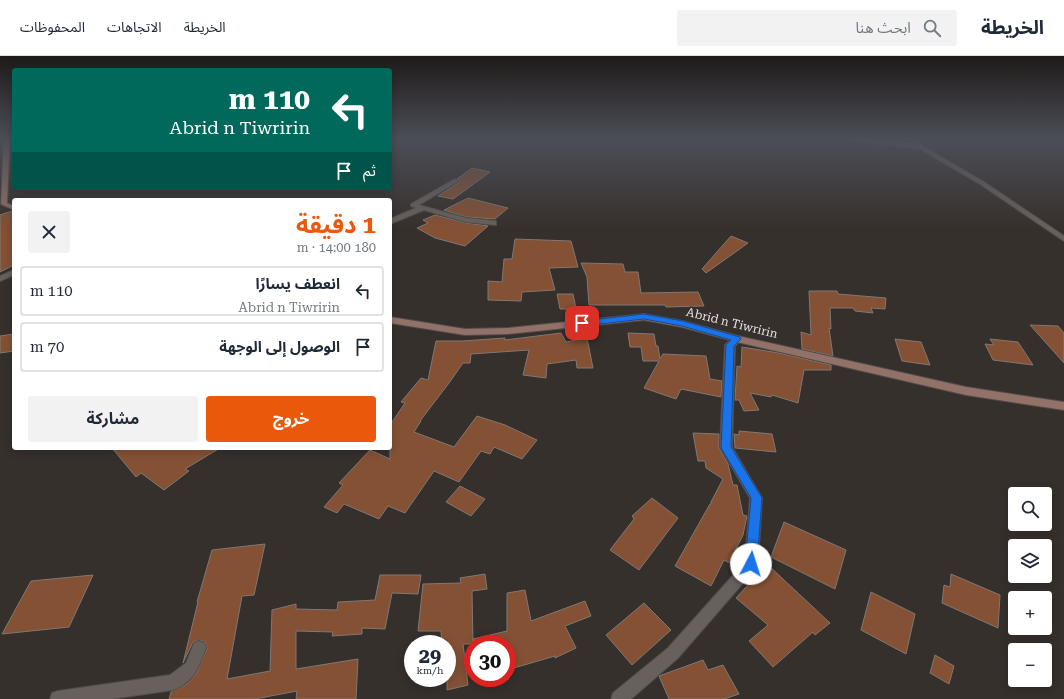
<!DOCTYPE html>
<html lang="ar">
<head>
<meta charset="utf-8">
<style>
  :root { --surface:#fff; --page:#f2f2f3; --text:#1f2937; --muted:#747a83; --line:#e0e1e3; --accent:#ea580c }
  body { margin:0; font-family:"Roboto Serif","Noto Sans Arabic",serif; background:var(--page); color:var(--text); direction:rtl; height:100vh; display:flex; flex-direction:column; font-size:15px; white-space:nowrap }
  * { box-sizing:border-box; margin:0 }
  p { font-size:13px; color:var(--muted) }
  .icon { flex:none; width:22px; height:22px; fill:none; stroke:currentColor; stroke-width:2; stroke-linecap:round; stroke-linejoin:round }
  .map { position:relative; flex:1; overflow:hidden; direction:ltr }
  .panel { position:absolute; left:12px; top:142px; width:380px; height:252px; display:flex; flex-direction:column; background:var(--surface); border-radius:4px; box-shadow:0 2px 10px #0003; direction:rtl }
  .panel>* { flex:none }
  .banner { position:absolute; left:12px; top:12px; width:380px; height:122px; border-radius:4px; box-shadow:0 2px 10px #0003; direction:rtl; background:#00695c; color:#fff; overflow:hidden }
  .fabs { position:absolute; left:1008px; top:431px; display:grid; gap:8px }
  .fabs a { display:grid; place-items:center; width:44px; height:44px; border-radius:4px; background:var(--surface); box-shadow:0 2px 10px #0003; font-size:20px }
  .speed { position:absolute; left:404px; top:579px; display:flex; gap:8px; font-size:20px; font-weight:700; text-align:center }
  .speed>* { display:grid; place-content:center; width:52px; height:52px; border-radius:50%; background:var(--surface); box-shadow:0 2px 10px #0003; line-height:1 }
  .speed small { font-size:10px; font-weight:400 }
  .speed .limit { border:6px solid #d22; background:#fff; color:#111 }
  .pin { position:absolute; display:grid; place-items:center; width:34px; height:34px; color:#fff; margin:-17px; border-radius:8px; box-shadow:0 2px 6px #0006 }
  .me { position:absolute; width:44px; margin:-22px; rotate:5deg; stroke-linejoin:round; filter:drop-shadow(0 0 3px #0008) }
  .turn { display:flex; align-items:center; gap:14px; height:84px; padding:0 16px; font-size:18px }
  .turn .icon { width:52px; height:52px; stroke-width:2.5 }
  .turn b { display:block; font-size:28px; line-height:34px }
  .then { display:flex; align-items:center; height:38px; padding:0 16px; background:#0003; gap:8px; font-size:15px }
  .round { display:grid; place-items:center; flex:none; width:42px; height:42px; border-radius:4px; background:var(--page) }
  .overview { display:flex; align-items:center; justify-content:space-between; height:68px; padding:0 16px }
  h1 { font-size:24px; font-weight:700; line-height:30px; color:var(--accent) }
  .cta { display:flex; gap:8px; margin-top:auto; padding:8px 16px }
  .cta a { flex:1; height:46px; border-radius:4px; background:var(--accent); color:#fff; font-size:16px; font-weight:700; line-height:46px; text-align:center }
  .cta a+a { background:var(--page); color:var(--text) }
  ul { padding:0; list-style:none }
  li { display:flex; align-items:center; gap:12px; height:50px; margin:0 8px 6px; padding:0 8px; border:2px solid var(--line); border-radius:4px }
  li div { flex:1 }
  li b { display:block; font-size:15px }
  li em { font-style:normal }
  header { display:flex; align-items:center; gap:24px; box-sizing:border-box; height:56px; padding:0 20px; background:var(--surface); border-bottom:1px solid var(--line) }
  header strong { font-size:19px }
  nav { display:flex; gap:22px; margin-inline-start:auto; font-size:14px }
  .search { width:280px; height:36px; background:var(--page); display:flex; align-items:center; gap:10px; box-sizing:border-box; padding:0 14px; border-radius:4px; color:var(--muted); font-size:15px }
  .map>svg:first-child { display:block }
</style>
</head>
<body>
<header>
<strong>الخريطة</strong>
<div class="search"><svg class="icon" aria-label="search" viewBox="0 0 24 24"><circle cx="10" cy="10" r="6"/><path d="M15 15l6 6"/></svg>ابحث هنا</div>
<nav><a>الخريطة</a><a>الاتجاهات</a><a>المحفوظات</a></nav>
</header>
<div class="map">
<svg width="1064" height="643" viewBox="0 0 1064 643">
  <rect width="100%" height="100%" fill="#36302d"/>
  <g fill="#845135" stroke="#7f7874">
    <path d="M472,112L490,116L453,143L438,140L458,127L459,125L457,123Z"/>
    <path d="M468,142L508,152L495,163L466,161L444,154Z"/>
    <path d="M12,155H14V209L0,216V159Z"/>
    <path d="M435,159L466,167L488,170L465,190L435,182L417,172L428,167L423,164Z"/>
    <path d="M731,180L748,187L706,217L702,213Z"/>
    <path d="M515,183L571,185L578,211L549,212L555,234L522,236L521,245L488,244V225L502,226L504,203H512Z"/>
    <path d="M581,207L623,208L625,216H638L641,237L698,236L704,250L666,251L665,249H589L587,221Z"/>
    <path d="M809,235H837L838,238L886,242L885,253L871,252L873,257L855,255L853,252H830L831,273L829,272L833,300L802,293L801,276L811,279Z"/>
    <path d="M557,238H573L576,253H560Z"/>
    <path d="M1030,269L1058,270L1064,277V307Z"/>
    <path d="M561,277L566,286L587,282L593,312H577L576,304L547,308L546,322L523,319L529,294L471,298L470,307H463L449,327L420,365H421L414,376L454,391L477,360L505,369L537,384L522,403L494,391L490,398L481,395L459,426L434,415L405,457L388,450L379,463L344,448L337,457L324,451L343,429L339,427L370,394L390,403V369L405,347L401,346L421,322L428,324L436,285H462L505,282V284Z"/>
    <path d="M628,277L654,278L656,290H658L660,303L663,298L706,300L710,323L722,325L721,341L681,333L676,343L644,332L659,305H643L641,291H630Z"/>
    <path d="M14,278V295L0,297V280Z"/>
    <path d="M895,283L921,286L930,309L902,305Z"/>
    <path d="M990,283L1018,286L1033,309L993,304L985,288L994,289Z"/>
    <path d="M742,291L779,297L831,309V314H804L798,347L772,339L771,341L750,337L759,354L744,355L739,344H735L737,310L741,311Z"/>
    <path d="M739,375L772,378L776,396L735,392L734,378L739,379Z"/>
    <path d="M693,377L719,378V392L728,408L733,429H737L743,459L747,460L743,479L729,507L724,504L711,530L675,510L710,448H711V446L723,423L706,412L705,405H698Z"/>
    <path d="M112,392H220L185,413L189,415L164,434L141,417L136,421Z"/>
    <path d="M460,430L485,443L471,460L446,446Z"/>
    <path d="M652,442L678,462L639,514L610,494L634,463L632,460Z"/>
    <path d="M784,466L846,494L835,533L771,501Z"/>
    <path d="M265,488L254,539L242,540L227,623L270,615L272,554L296,548V553L337,554L338,546L375,544L380,519H421L418,538L392,537L385,573L362,572V578L332,580L333,576L296,575V613L358,603L356,643H296L297,635L255,643H169L171,636L187,628L196,618L207,593L205,586L200,584L193,586L183,607L198,546H197L212,494Z"/>
    <path d="M767,508L830,567L815,579L813,576L773,611L749,585L768,569L736,542Z"/>
    <path d="M485,518L487,533L472,535L473,588H463L468,629L447,634V588H442L441,575H418L423,528L461,527L460,522Z"/>
    <path d="M951,518L1000,539L998,572L942,547L944,529L950,531Z"/>
    <path d="M93,519L69,571L2,578L31,525Z"/>
    <path d="M525,534L531,565L585,545L591,560L565,570L576,592L555,602V600L507,614V588H474L473,583L507,575V537Z"/>
    <path d="M871,536L915,558L906,598L861,574Z"/>
    <path d="M644,547L671,574L632,609L606,579Z"/>
    <path d="M935,599L954,610L949,628L930,617Z"/>
    <path d="M703,604L708,614L723,609L739,638L724,643H669L659,620Z"/>
  </g>
  <g fill="none" stroke-linecap="round" stroke-linejoin="round">
    <defs>
      <path id="lane" d="M832,82H853L918,88L921,90L918,92Z"/>
      <g id="street">
        <path d="M913,82H919L921,89L984,126L1064,180V185L980,128L916,91Z"/>
        <path d="M455,123L458,125L457,126L419,149L466,162L496,165V169L466,166L424,154L390,168V163L416,152L411,150V148Z"/>
        <path d="M14,214V219L0,225V220Z"/>
        <path d="M737,280L742,283L735,290L732,391L762,442L758,508L756,512L678,602L631,643H611L613,637L668,592L745,506L750,442L720,391L725,289L734,281Z"/>
        <path d="M199,585L204,587L206,592C198,612 195,625 173,634L111,643H50L52,637L58,635L170,619L186,607L194,587Z"/>
      </g>
      <g id="secondary">
        <path d="M4,82H10L7,147L14,150V154L1,148Z"/>
        <path d="M644,258L683,265L738,280L966,331L1064,346V354L966,339L737,286L682,271L644,264L508,278L465,279L390,267V261L465,273L508,272Z"/>
      </g>
    </defs>
    <use href="#lane" stroke="#524d4a" stroke-width="2"/>
    <use href="#street" stroke="#524d4a" stroke-width="2"/>
    <use href="#secondary" stroke="#524d4a" stroke-width="2"/>
    <use href="#lane" fill="#67605d" fill-rule="evenodd"/>
    <use href="#street" fill="#67605d" fill-rule="evenodd"/>
    <use href="#secondary" fill="#927168" fill-rule="evenodd"/>
  </g>
  <linearGradient id="sky" x2="0" y2="1"><stop stop-color="#1e1a19"/><stop offset="0.48" stop-color="#4c4e57"/><stop offset="1" stop-color="#4c4e57" stop-opacity="0"/></linearGradient>
  <rect width="1064" height="172" fill="url(#sky)"/>
  <path fill="#1a73e8" stroke="#114b97" d="M644,258L683,265L740,281L741,283L734,290L731,391L762,442L757,508L755,512L751,513L746,512L745,508L751,442L721,392L726,289L731,284L682,270L644,263L582,270L578,267L582,265Z"/>
  <g text-anchor="middle" dominant-baseline="central" stroke-width="3.5" stroke-linejoin="round" paint-order="stroke">
    <g font-size="12" fill="#e7e3e1" stroke="#36302d">
      <text transform="translate(732 267) rotate(14)">Abrid n Tiwririn</text>
    </g>
  </g>
</svg>
<div class="fabs">
<a><svg class="icon" aria-label="search" viewBox="0 0 24 24"><circle cx="10" cy="10" r="6"/><path d="M15 15l6 6"/></svg></a>
<a><svg class="icon" aria-label="layers" viewBox="0 0 24 24"><path d="M12 4l9 5-9 5-9-5zM3 14l9 5 9-5"/></svg></a>
<a>+</a>
<a>−</a>
</div>
<div class="speed"><div>29<small>km/h</small></div><div class="limit">30</div></div>
<div class="pin" style="left:582px;top:267px;background:#d93025"><svg class="icon" aria-label="arrive" viewBox="0 0 24 24"><path d="M6 21V4h12l-3 4 3 4H6"/></svg></div>
<svg class="me" style="left:751px;top:508px" viewBox="-20 -20 40 40"><circle r="19" fill="#fff"/><path d="M0-13L10 11 0 6-10 11z" fill="#1a73e8"/></svg>
<div class="banner">
<div class="turn"><svg class="icon" aria-label="left" viewBox="0 0 24 24"><path d="M17 20v-9H6M10 6l-5 5 5 5"/></svg><div><b>110 m</b>Abrid n Tiwririn</div></div>
<div class="then">ثم<svg class="icon" aria-label="arrive" viewBox="0 0 24 24"><path d="M6 21V4h12l-3 4 3 4H6"/></svg></div>
</div>
<section class="panel">
<div class="overview"><div><h1>1 دقيقة</h1><p>180 m · 14:00</p></div><a class="round"><svg class="icon" aria-label="close" viewBox="0 0 24 24"><path d="M6 6l12 12M18 6L6 18"/></svg></a></div>
<ul>
<li><svg class="icon" aria-label="left" viewBox="0 0 24 24"><path d="M17 20v-9H6M10 6l-5 5 5 5"/></svg><div><b>انعطف يسارًا</b><p>Abrid n Tiwririn</p></div><em>110 m</em></li>
<li><svg class="icon" aria-label="arrive" viewBox="0 0 24 24"><path d="M6 21V4h12l-3 4 3 4H6"/></svg><div><b>الوصول إلى الوجهة</b></div><em>70 m</em></li>
</ul>
<div class="cta"><a>خروج</a><a>مشاركة</a></div>
</section>
</div>
</body>
</html>
